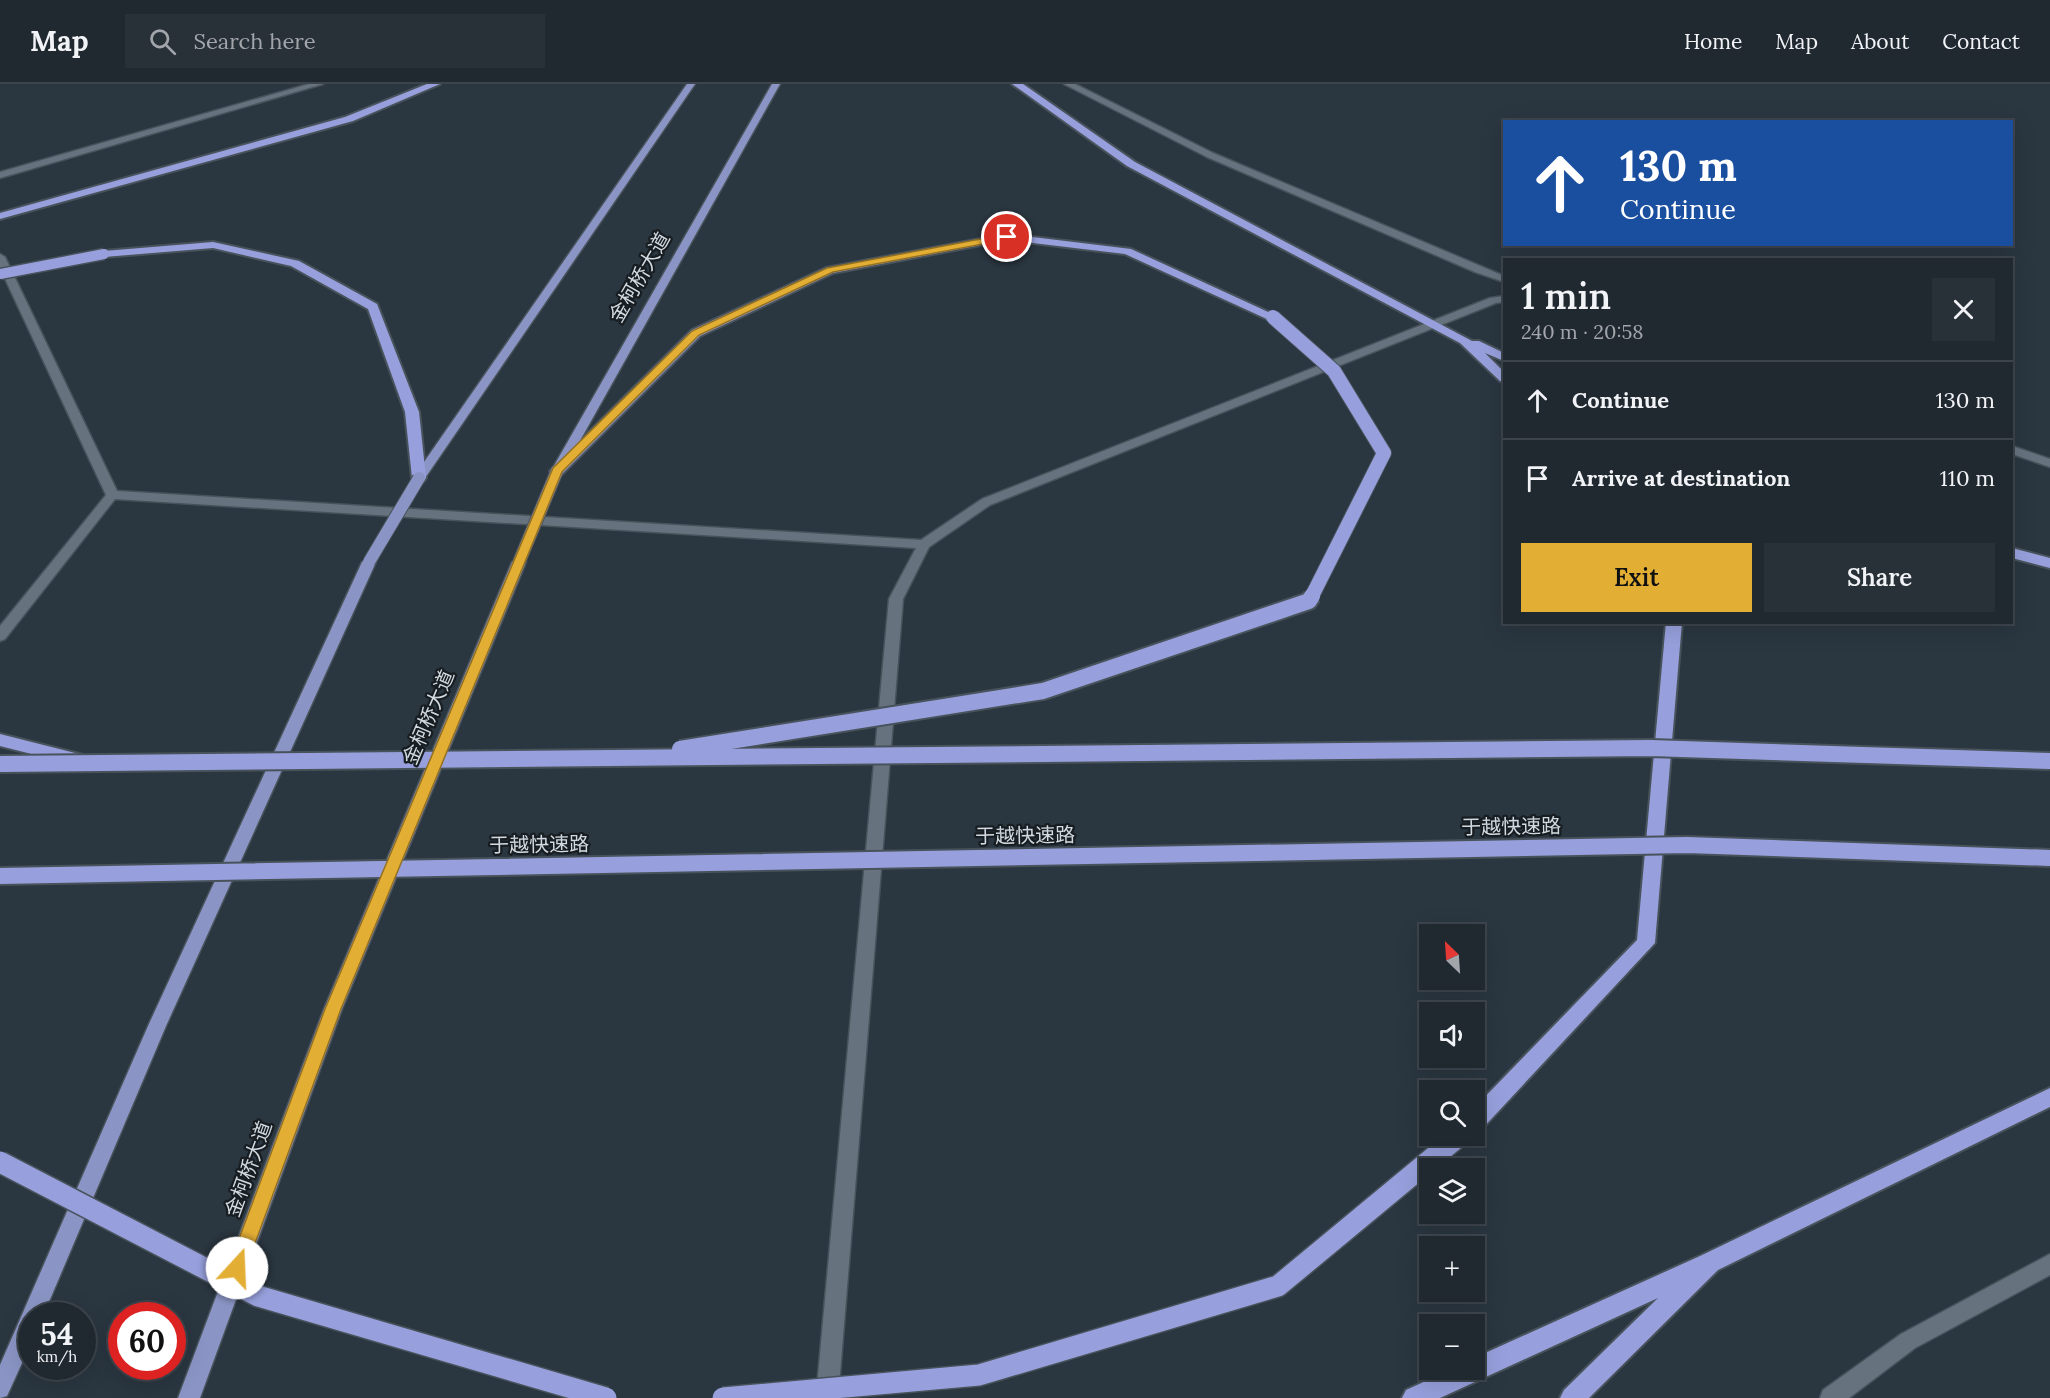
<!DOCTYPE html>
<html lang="en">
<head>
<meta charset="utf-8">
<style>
  :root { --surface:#202830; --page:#283038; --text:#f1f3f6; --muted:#a2a6ab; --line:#3d444c; --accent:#e3ae34 }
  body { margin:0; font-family:Lora,"Noto Sans SC",serif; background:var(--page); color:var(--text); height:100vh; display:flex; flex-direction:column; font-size:22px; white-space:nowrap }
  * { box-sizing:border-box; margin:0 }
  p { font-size:20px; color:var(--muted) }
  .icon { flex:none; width:33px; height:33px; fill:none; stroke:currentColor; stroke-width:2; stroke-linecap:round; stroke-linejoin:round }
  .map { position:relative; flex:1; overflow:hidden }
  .sheet { position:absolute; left:1503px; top:174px; width:510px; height:366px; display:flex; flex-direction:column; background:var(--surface); border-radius:0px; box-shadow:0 6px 24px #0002,0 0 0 2px var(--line) }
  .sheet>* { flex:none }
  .guide { position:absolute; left:1503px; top:36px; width:510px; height:126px; border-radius:0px; box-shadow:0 6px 24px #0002,0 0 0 2px var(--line); background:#1a4fa0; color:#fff; overflow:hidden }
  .needle { width:39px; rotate:335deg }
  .fabs { position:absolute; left:1419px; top:840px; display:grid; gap:12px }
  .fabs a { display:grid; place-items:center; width:66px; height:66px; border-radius:0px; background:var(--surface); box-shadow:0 6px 24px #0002,0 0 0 2px var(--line); font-size:30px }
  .speed { position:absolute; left:18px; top:1218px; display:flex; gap:12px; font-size:30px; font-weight:700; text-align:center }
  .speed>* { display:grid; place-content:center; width:78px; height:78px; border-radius:50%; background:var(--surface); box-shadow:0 6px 24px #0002,0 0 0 2px var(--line); line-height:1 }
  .speed small { font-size:15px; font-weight:400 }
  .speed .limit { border:9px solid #d22; background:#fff; color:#111 }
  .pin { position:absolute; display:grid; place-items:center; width:51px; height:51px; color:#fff; margin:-26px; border:3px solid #fff; border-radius:50%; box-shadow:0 2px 6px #0007 }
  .me { position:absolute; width:66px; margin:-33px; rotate:20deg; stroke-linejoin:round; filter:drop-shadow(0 0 4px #0008) }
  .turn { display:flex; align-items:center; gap:21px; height:126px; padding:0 18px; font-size:27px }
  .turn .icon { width:78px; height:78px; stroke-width:2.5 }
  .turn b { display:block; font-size:42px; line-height:51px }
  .round { display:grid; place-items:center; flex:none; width:63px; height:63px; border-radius:0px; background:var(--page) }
  .overview { display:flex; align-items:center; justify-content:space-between; height:102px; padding:0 18px }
  h1 { font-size:36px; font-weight:600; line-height:45px }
  .button { display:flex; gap:12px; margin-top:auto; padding:12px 18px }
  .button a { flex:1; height:69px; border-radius:0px; background:var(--accent); color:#111; font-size:24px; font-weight:600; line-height:69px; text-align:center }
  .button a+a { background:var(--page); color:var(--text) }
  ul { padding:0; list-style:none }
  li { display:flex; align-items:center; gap:18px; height:78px; padding:0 18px; border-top:2px solid var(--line) }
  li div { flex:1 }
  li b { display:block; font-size:22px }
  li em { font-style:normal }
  header { display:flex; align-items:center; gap:36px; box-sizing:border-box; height:84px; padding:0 30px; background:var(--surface); border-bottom:2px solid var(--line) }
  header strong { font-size:28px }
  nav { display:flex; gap:33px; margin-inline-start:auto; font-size:21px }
  .search { width:420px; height:54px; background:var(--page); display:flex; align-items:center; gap:15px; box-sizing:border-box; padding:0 21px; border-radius:0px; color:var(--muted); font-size:22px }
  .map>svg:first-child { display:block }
</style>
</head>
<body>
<header>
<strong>Map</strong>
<div class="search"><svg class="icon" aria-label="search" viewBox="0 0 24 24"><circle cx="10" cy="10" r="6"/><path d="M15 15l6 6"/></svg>Search here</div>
<nav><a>Home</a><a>Map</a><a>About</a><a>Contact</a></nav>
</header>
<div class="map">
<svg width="2050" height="1314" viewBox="0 0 2050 1314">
  <rect width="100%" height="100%" fill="#2a3640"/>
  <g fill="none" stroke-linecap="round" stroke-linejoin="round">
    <defs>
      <path id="minor" d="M0,170L5,173L117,407L921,456L982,415L1490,214L1504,212V218L1496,219L990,421L929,463L903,515L838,1314H816L889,515L916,464L115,415L5,555L0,557V542L106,411L0,184Z"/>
      <g id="tertiary">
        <path d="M309,0H323L0,94V88Z"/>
        <path d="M1064,0H1075L1213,69L1504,192V198L1475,188L1207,73Z"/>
        <path d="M2012,362L2050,375V383L2012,370Z"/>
        <path d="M2050,1170V1191L1915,1264L1849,1314H1820L1823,1306L1901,1250Z"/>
      </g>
      <g id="primary">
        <path d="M687,0H695L423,397H415L413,394L415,391Z"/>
        <path d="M772,0H780L563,387L557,391L553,390L551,387Z"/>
        <path d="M369,474L376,478L166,942L43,1232H32V1257L7,1312L0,1314V1281L148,942L362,478Z"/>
        <path d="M519,474L526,478L342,925L200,1314H178L324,925L512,478Z"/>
      </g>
      <g id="trunk">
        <path d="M427,0H440L353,37L0,135V129L345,33Z"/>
        <path d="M1012,0H1023L1135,78L1472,257H1479L1504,269V277L1485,269L1504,288V298L1500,297L1460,259L1127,82Z"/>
        <path d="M1007,150L1131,165L1279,233L1277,236H1269L1125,170L1007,156L833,189L700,252L562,390L557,391L550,387L692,246L826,184Z"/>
        <path d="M213,158L299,177L377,220L419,328L426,394L424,397L419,398L412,394L405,328L368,225L291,182L213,164L104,173L98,170L104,167Z"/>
        <path d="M2012,464L2050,474V484L2012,474Z"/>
        <path d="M1666,538H1682L1655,859L1481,1046L1474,1048V1024L1637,856Z"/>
        <path d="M0,650L83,671L89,673L91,677L89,681L83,683L0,662Z"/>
        <path d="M2050,1004V1023L1718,1186L1589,1314H1560L1564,1306L1658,1214L1440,1314H1402L1406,1306L1450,1286H1474V1274L1700,1172Z"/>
      </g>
    </defs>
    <use href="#minor" stroke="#48525b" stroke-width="3"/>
    <use href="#tertiary" stroke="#48525b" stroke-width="3"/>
    <use href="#primary" stroke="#48525b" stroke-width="3"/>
    <use href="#trunk" stroke="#48525b" stroke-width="4"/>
    <use href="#minor" fill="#66737f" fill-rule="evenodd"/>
    <use href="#tertiary" fill="#66737f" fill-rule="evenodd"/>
    <use href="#primary" fill="#8b95c5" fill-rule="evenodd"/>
    <use href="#trunk" fill="#97a0dc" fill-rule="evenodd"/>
    <defs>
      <g id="primary-bridge">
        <path d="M369,478L419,394"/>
        <path d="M519,478L557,387"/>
      </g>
      <path id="trunk-bridge-far3" d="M0,190L104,170"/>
      <path id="trunk-bridge-far2" d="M1273,233L1334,287L1384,369L1311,514"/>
      <g id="trunk-bridge-far1">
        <path d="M680,665L1043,607L1309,517L1312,512"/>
        <path d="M0,680L1651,664L2050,677"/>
        <path d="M0,792L1687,761L2050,774"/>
      </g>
      <g id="trunk-bridge">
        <path d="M0,1078L258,1212L606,1314"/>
        <path d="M723,1314L979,1291L1278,1202L1459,1052"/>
      </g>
    </defs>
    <use href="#primary-bridge" stroke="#48525b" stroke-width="14" stroke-linecap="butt"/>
    <use href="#trunk-bridge-far3" stroke="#48525b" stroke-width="13" stroke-linecap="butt"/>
    <use href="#trunk-bridge-far2" stroke="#48525b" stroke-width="16" stroke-linecap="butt"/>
    <use href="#trunk-bridge-far1" stroke="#48525b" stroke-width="20" stroke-linecap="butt"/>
    <use href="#trunk-bridge" stroke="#48525b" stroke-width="24" stroke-linecap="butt"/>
    <use href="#primary-bridge" stroke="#8b95c5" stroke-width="12"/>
    <use href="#trunk-bridge-far3" stroke="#97a0dc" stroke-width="10"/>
    <use href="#trunk-bridge-far2" stroke="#97a0dc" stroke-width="14"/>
    <use href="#trunk-bridge-far1" stroke="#97a0dc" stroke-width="16"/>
    <use href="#trunk-bridge" stroke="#97a0dc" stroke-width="21"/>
  </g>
  <path fill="#e3ae34" stroke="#947122" stroke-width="1.5" d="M1007,150L1010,151V155L833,188L699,251L562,388L341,925L246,1184L243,1191L237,1193L231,1191L228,1184L325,925L553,384L692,247L827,184Z"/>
  <g text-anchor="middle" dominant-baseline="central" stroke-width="4.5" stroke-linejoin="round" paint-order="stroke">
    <g font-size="20" fill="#d2dae1" stroke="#171d21">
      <text transform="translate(639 193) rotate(-60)">金柯桥大道</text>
      <text transform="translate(428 633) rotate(-67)">金柯桥大道</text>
      <text transform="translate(1511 742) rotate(-1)">于越快速路</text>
      <text transform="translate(1025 751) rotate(-1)">于越快速路</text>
      <text transform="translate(539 760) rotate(-1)">于越快速路</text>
      <text transform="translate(248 1085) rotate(-70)">金柯桥大道</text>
    </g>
  </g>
</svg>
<div class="fabs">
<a><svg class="needle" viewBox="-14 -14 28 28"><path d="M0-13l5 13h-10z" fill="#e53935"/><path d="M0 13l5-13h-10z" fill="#a2a6ab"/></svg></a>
<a><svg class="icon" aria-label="sound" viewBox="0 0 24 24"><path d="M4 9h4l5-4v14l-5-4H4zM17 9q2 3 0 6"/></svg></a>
<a><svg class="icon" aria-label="search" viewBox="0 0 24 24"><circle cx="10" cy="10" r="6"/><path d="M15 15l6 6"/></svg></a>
<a><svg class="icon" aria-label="layers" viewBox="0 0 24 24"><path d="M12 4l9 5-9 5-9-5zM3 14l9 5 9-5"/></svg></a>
<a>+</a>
<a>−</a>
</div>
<div class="speed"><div>54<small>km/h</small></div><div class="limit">60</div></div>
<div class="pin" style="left:1007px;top:153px;background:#d93025"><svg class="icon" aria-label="arrive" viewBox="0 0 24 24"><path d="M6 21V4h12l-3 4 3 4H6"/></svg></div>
<svg class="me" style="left:237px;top:1184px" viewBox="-20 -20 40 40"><circle r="19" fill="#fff"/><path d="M0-13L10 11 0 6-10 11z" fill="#e3ae34"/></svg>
<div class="guide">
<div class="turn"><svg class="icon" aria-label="ahead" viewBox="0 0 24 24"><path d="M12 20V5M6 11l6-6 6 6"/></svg><div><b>130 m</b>Continue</div></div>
</div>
<section class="sheet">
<div class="overview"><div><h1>1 min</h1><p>240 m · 20:58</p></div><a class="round"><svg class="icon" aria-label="close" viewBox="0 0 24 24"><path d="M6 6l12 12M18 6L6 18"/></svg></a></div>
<ul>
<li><svg class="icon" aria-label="ahead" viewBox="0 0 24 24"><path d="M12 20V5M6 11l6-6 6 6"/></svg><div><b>Continue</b></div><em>130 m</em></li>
<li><svg class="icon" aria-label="arrive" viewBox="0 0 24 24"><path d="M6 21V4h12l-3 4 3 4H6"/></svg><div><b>Arrive at destination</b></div><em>110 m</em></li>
</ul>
<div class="button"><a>Exit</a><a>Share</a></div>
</section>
</div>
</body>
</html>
